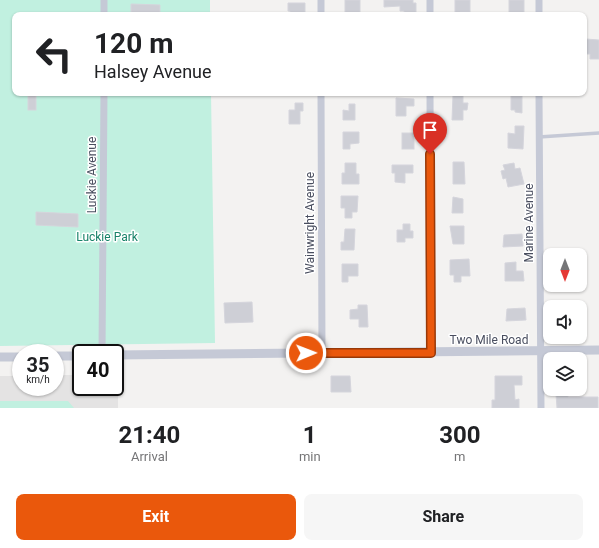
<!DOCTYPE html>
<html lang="en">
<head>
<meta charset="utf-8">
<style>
  :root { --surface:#fff; --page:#f6f6f6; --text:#202124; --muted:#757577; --accent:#ea580c }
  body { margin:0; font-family:Roboto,sans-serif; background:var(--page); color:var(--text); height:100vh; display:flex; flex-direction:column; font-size:15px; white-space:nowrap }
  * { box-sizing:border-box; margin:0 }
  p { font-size:13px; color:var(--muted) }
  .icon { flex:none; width:22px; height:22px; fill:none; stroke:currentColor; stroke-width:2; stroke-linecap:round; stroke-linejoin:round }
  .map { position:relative; height:408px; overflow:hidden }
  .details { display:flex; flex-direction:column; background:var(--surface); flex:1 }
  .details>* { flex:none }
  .top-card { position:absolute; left:12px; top:12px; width:575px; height:84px; border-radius:8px; box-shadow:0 1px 3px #0004; background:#fff; color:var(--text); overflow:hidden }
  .needle { width:26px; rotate:180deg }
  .fabs { position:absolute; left:543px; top:248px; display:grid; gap:8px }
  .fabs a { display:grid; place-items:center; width:44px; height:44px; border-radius:8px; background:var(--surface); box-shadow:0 1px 3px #0004; font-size:20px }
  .speed { position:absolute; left:12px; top:344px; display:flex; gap:8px; font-size:20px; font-weight:700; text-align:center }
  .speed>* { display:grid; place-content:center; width:52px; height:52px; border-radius:50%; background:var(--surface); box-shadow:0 1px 3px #0004; line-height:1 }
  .speed small { font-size:10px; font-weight:400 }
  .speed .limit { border:2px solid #111; border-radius:6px; background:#fff; color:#111 }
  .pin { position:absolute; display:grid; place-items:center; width:34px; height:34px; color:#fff; margin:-41px -17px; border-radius:50% 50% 50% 0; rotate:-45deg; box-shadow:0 0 4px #0007 }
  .pin .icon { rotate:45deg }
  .me { position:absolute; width:44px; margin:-22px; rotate:89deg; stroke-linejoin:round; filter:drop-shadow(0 0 3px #0008) }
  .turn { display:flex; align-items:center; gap:14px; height:84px; padding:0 16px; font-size:18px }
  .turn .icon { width:52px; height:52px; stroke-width:2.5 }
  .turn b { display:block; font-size:28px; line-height:34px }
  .eta { display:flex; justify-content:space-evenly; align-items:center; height:68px; text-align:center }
  .eta b { font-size:24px; font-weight:700; line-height:28px }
  .action { display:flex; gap:8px; margin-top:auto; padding:8px 16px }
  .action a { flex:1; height:46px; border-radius:8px; background:var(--accent); color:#fff; font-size:16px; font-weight:700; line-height:46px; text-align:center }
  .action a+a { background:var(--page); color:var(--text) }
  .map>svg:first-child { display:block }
</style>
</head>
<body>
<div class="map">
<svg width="599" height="408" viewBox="0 0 599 408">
  <rect width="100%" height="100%" fill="#f3f2f1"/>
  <path fill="#e4e3e3" d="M55,375H81V387H115V375H118V408H0V376H21V387H55Z"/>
  <g fill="#c1f0e0">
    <path d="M0,0H210V15H15V93H211L215,343L0,346Z"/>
    <path d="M0,401H68L74,408H0Z"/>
  </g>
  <g fill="#cecfd6" stroke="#d5d5dc">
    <rect x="345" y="0" width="15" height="15"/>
    <path d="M384,0H413V3H416V15H404V11H400V6L384,7Z"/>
    <path d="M455,0H470V12H460V15H455Z"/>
    <rect x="509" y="0" width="15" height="15"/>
    <path d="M288,3H305V15H290V11H288Z"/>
    <path d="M131,4L160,5V15H131Z"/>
    <path d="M586,39L599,40V59H590V54H586L584,43H586Z"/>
    <rect x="28" y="95" width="8" height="15"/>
    <path d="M453,95H463V103H468L467,110H463V120H452Z"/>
    <path d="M511,96H522V113L515,112V110H511Z"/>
    <path d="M396,98L414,99V106H406V116H396Z"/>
    <path d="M295,103H303V111H300V124H289V110H295Z"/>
    <path d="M349,104H355V120H343V110L349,111Z"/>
    <path d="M515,126H524L523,149L508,148V133L515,134Z"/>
    <path d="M343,132H359V143L350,144V149H343Z"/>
    <rect x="402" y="133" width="12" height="16"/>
    <path d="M453,162H464L465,184H453Z"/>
    <path d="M345,163H356V174H359V184H342V173H345Z"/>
    <path d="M514,163L515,169L520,168L524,184L508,187L506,178L503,179L501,171L505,170L503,165Z"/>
    <path d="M392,165H413V173H405V183L395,182V173H392Z"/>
    <path d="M341,196H358L357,212H352V218H345V208H341Z"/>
    <path d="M453,197L463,199V213H452Z"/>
    <path d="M36,212L78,214V227L36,225Z"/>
    <path d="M403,224H410V231H413V238H405V242H397V230H403Z"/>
    <path d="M450,226H464V244H453Z"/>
    <path d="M345,229H355L354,250H341V242H344Z"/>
    <path d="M522,234L523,246L503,247L504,235Z"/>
    <path d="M469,259L470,276H461V282H454V275H450V260Z"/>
    <path d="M516,262V271H523L524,281H505V263Z"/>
    <path d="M342,264H358V276H348V282H342Z"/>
    <path d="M252,302L253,322L225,323L224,303Z"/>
    <path d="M358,305H367L368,327H359V319H350V310L358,309Z"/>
    <path d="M525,308L526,320L506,321L507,309Z"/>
    <path d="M331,376H350L351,392H331Z"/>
    <path d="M495,376H522V385H514L515,400L519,399V408H492V400H495Z"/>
    <path d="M556,394H568V397H598V408H557Z"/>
  </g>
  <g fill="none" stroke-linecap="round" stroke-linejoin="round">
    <path stroke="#c5c9d6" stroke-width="3.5" d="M539,137L599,133"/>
    <g stroke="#c5c9d6" stroke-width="7">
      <path d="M321,0V15"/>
      <path d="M430,0V15"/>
      <path d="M539,0V15"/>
      <path d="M104,15V0"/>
      <path d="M321,93L322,353"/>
      <path d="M430,93L431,353"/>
      <path d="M539,93L541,408"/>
      <path d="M102,353L104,93"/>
    </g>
    <g stroke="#c5c9d6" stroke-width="9">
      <path d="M115,355L599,350"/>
      <path d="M55,356H81"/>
      <path d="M0,357H21"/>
    </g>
  </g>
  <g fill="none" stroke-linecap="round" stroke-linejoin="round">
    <defs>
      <path id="route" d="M306,353H431L430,154"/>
    </defs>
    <use href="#route" stroke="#983908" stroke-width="10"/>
    <use href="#route" stroke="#ea580c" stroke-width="7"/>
  </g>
  <g text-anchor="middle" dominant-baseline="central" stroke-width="3" stroke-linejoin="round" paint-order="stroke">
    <g font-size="12" fill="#494e5f" stroke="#fff">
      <text transform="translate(92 175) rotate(-90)">Luckie Avenue</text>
      <text transform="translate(310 223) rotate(-90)">Wainwright Avenue</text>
      <text transform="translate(529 223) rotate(-90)">Marine Avenue</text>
      <text x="489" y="340">Two Mile Road</text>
    </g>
    <g font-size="12" fill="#188269" stroke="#fff">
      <text x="107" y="237">Luckie Park</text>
    </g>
  </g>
</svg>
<div class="fabs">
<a><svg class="needle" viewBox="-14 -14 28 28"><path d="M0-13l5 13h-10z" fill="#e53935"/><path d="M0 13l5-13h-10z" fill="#757577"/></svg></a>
<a><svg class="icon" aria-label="sound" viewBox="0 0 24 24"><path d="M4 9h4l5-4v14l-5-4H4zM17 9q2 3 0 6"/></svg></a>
<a><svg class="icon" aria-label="layers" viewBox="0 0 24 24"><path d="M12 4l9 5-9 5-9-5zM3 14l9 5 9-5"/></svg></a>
</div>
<div class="speed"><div>35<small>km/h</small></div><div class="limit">40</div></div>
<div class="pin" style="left:430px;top:154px;background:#d93025"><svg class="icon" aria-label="arrive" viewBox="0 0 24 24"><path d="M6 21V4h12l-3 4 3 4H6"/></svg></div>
<svg class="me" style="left:306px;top:353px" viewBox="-20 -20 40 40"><circle r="17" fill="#ea580c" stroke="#fff" stroke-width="3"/><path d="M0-11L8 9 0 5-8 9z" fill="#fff"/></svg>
<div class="top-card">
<div class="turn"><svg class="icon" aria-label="left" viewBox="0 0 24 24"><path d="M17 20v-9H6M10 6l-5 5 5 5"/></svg><div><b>120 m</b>Halsey Avenue</div></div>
</div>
</div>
<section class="details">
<div class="eta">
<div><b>21:40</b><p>Arrival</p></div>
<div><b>1</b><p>min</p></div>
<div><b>300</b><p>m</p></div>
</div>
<div class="action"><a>Exit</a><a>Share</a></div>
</section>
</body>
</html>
